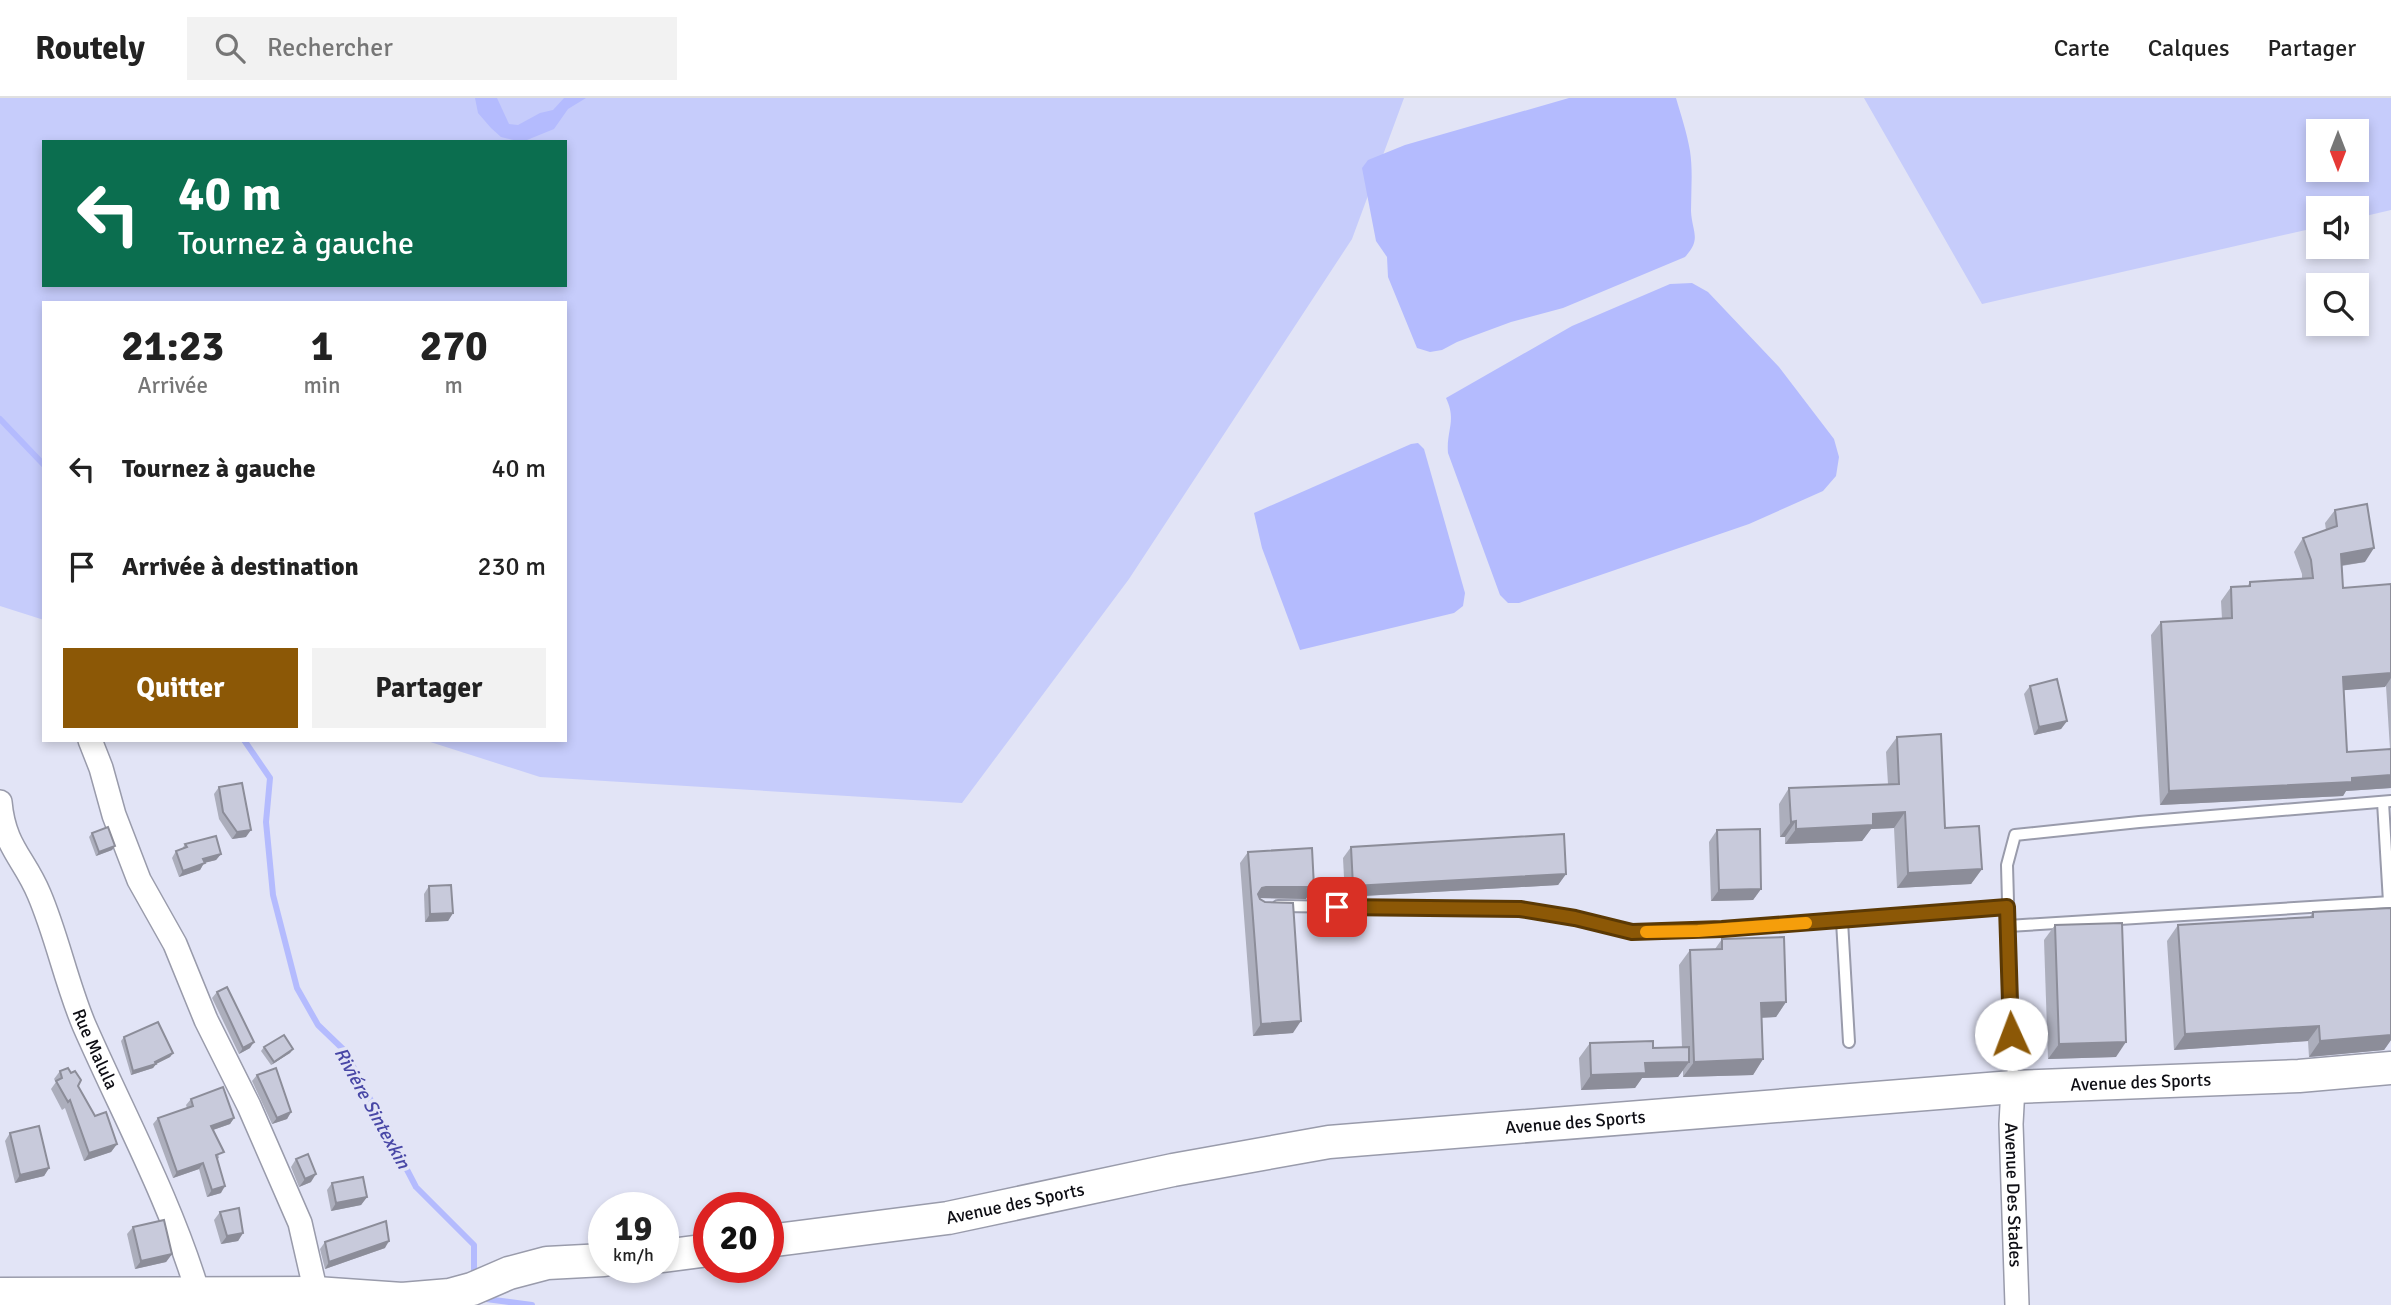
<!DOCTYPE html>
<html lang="fr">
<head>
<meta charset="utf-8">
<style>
  :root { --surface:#fff; --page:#f2f2f2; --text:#222; --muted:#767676; --line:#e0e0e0; --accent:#8c5806 }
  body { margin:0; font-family:Signika,sans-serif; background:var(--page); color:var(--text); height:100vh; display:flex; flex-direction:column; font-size:26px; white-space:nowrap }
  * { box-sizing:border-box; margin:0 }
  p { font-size:23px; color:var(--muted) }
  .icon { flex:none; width:38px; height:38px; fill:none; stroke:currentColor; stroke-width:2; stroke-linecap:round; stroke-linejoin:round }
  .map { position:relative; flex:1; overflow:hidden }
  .details { position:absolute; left:42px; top:203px; width:525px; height:441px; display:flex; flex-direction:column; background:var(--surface); border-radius:0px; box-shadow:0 4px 10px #0003 }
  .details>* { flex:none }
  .hud { position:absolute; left:42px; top:42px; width:525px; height:147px; border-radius:0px; box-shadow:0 4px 10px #0003; background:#0b6e4f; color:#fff; overflow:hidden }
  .needle { width:46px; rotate:180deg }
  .buttons { position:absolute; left:2306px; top:21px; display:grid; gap:14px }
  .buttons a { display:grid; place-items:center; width:63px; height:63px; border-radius:0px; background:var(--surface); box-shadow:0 4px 10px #0003; font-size:35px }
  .speed { position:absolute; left:588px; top:1094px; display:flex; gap:14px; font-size:35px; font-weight:700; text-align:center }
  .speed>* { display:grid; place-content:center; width:91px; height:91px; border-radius:50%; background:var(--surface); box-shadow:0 4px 10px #0003; line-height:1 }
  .speed small { font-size:18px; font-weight:400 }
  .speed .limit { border:10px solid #d22; background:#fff; color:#111 }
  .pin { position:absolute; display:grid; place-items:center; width:60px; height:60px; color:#fff; margin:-30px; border-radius:14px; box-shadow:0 4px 10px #0006 }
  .me { position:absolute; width:77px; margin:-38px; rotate:358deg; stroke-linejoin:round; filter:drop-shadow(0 0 5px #0008) }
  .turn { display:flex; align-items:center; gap:24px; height:147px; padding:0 21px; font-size:32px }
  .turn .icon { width:91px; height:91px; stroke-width:2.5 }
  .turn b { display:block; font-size:49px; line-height:60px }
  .eta { display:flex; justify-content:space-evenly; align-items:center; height:119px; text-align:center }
  .eta b { font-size:42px; font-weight:700; line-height:49px }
  .button { display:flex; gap:14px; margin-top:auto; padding:14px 21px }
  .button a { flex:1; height:80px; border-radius:0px; background:var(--accent); color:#fff; font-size:28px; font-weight:700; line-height:80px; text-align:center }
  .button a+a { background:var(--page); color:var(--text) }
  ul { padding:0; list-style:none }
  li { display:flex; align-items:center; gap:21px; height:98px; padding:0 21px }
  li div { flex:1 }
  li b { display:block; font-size:26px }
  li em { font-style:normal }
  header { display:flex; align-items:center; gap:42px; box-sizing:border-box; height:98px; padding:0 35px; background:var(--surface); border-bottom:2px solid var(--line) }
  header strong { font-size:33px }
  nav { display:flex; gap:38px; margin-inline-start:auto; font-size:24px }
  .search { width:490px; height:63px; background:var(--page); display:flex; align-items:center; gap:18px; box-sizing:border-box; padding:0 24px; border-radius:0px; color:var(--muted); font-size:26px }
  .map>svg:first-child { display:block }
</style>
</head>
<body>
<header>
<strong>Routely</strong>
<div class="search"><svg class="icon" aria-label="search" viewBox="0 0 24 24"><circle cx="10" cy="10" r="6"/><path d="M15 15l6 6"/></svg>Rechercher</div>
<nav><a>Carte</a><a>Calques</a><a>Partager</a></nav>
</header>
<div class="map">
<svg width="2391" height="1207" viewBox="0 0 2391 1207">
  <rect width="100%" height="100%" fill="#e2e4f6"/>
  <g fill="#c6ccfb" fill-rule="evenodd">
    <path d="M0,0H1404L1352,141L1129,481L962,705L540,679L424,642H565V205H44V522L0,508ZM44,44H565V187H44Z"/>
    <path d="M1864,0H2391V112L2357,120V110H2319V129L1982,206ZM2319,33H2357V72H2319Z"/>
  </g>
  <g fill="#b4bbfe">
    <path d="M475,0H497L509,26L518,27L540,15L553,12L564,0H586L568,11L554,31L522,44L501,39L491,30L478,15Z"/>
    <path d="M1569,0H1676C1681,17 1687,35 1690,53C1693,73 1691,93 1691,113C1692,134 1702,141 1685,159L1563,210L1511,224L1457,244L1442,252L1430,254L1417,250L1388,179L1387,159L1376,143L1362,70L1368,62L1405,47Z"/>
    <path d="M1692,185L1708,194L1779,269L1834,341L1839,359L1836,378L1823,393L1749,426L1519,505H1508L1500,497L1448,355C1446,332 1457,323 1446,300L1572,228L1670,186Z"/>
    <path d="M1418,345L1424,351L1465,495L1463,508L1454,515L1300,552L1262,450L1254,415L1411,346Z"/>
  </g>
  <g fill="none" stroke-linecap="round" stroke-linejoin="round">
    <g stroke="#b4bbfe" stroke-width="6">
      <path d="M0,321L44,367"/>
      <path d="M244,642L270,680L266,724L273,797L297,890L318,927L345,953L416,1089L474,1147V1179"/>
      <path d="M484,1198L486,1201L532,1207"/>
    </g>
    <defs>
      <g id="lane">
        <path d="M2383,704L2389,804"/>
        <path d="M1278,808L1520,811L1575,820L1632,834L1698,833L2007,809"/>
        <path d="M1842,823L1849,944"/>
        <path d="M2008,828L2391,804"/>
        <path d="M2013,986L2007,767L2015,737L2139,724L2391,703"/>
      </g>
      <g id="street">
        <path d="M90,642L101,670L114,717L139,782L175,846L206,922L249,1008L300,1125L316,1195"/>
        <path id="s1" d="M0,704C4,749 24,760 39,796C57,838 66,884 84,927C123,1016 170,1102 198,1195"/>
        <path id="s2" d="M2013,989L2011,1026L2017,1207"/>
      </g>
      <g id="secondary">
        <path id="s3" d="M768,1143L948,1120L1173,1072L1329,1044L2013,989L2299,978L2391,970"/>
        <path d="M663,1158L709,1152"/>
        <path d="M0,1196L316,1195L402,1201L450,1197L472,1191L509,1175L547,1165L604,1162"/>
      </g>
    </defs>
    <use href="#lane" stroke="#999bab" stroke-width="14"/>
    <use href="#street" stroke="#999bab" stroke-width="26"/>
    <use href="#secondary" stroke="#999bab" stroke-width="35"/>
    <use href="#lane" stroke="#fff" stroke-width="10"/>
    <use href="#street" stroke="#fff" stroke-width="23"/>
    <use href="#secondary" stroke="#fff" stroke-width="32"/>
  </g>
  <g fill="#acaebc" fill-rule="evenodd">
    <path d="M2335,412L2365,464L2342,468L2343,490L2391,486V690L2346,693L2343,698L2160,707L2151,537L2161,524L2222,521L2221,503L2231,489H2247L2250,484L2302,480V476L2294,454L2303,440L2326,432L2325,425ZM2386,588L2390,651L2347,654L2344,592Z"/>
    <path d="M2030,588L2067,623L2061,631L2034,637L2024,596Z"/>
    <path d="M1897,639L1945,730L1982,771L1971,786L1897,790L1894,730L1871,731L1862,743L1785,746V739H1780L1779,706L1789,690L1888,686L1886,654Z"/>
    <path d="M219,689L246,739L232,741L219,721L214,696Z"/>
    <path d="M1717,732L1761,791L1753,802L1711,803L1709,744Z"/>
    <path d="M92,735L115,748L112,752L96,758L89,739Z"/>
    <path d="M185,746L221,756L216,762L204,765L200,772L179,779L172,760L176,753L182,751Z"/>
    <path d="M1351,749L1566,776L1558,787L1345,799L1343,760Z"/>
    <path d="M1248,754L1306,801L1259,800L1293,935L1253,938L1240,765Z"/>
    <path d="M429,788L453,815L448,823L425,824L424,796Z"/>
    <path d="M2391,810V942L2384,952L2309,959L2308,943L2174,952L2167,843L2178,827L2309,820L2313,814Z"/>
    <path d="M2055,827L2116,959L2048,961L2044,842Z"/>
    <path d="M1722,841L1786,904L1776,919L1762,920L1763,961L1753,977L1683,979V972L1678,979L1642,980L1635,990L1581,992L1579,960L1590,945L1653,950L1682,949L1679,867L1690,852L1715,851Z"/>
    <path d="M217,894L250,950L239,956L212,900Z"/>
    <path d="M124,939L173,955L170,959L156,966L153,970L131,977L121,943Z"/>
    <path d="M264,949L293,951L290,955L271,967L261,953Z"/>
    <path d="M60,973L78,988L95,1018L117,1046L111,1054L84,1063L65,1010L62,1012L51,991L56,984L54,981Z"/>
    <path d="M257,977L291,1014L287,1021L272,1026L252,983Z"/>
    <path d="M191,1001L234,1020L230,1026L213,1032L219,1060L217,1061L221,1095L207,1099L199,1071L173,1080L153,1026L158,1020L187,1010L186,1007Z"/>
    <path d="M10,1035L49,1070L44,1078L15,1085L5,1043Z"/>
    <path d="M296,1061L311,1084L299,1089L291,1069Z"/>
    <path d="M332,1085L367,1099L361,1107L331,1113L327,1092Z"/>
    <path d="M220,1114L243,1135L238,1143L221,1146L214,1122Z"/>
    <path d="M133,1129L172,1156L166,1164L135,1171L127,1136Z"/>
    <path d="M325,1144L385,1150L325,1171L320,1151Z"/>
  </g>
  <g fill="#8c8d99">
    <path d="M2374,450L2365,464L2331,469L2341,456Z"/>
    <path d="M2391,575V580L2385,589L2334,593L2343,579Z"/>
    <path d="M2067,623L2061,631L2034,637L2039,629Z"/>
    <path d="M2391,677V690L2346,693L2343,698L2160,707L2169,693Z"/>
    <path d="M1905,714L1894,730L1871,731L1862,743L1785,746L1796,731L1873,716Z"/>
    <path d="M1796,723L1785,739H1780L1791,724Z"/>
    <path d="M251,732L246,739L232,741L237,734Z"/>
    <path d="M115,748L112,752L96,758L99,754Z"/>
    <path d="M221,756L216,762L204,765L200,772L179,779L183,773L203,761Z"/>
    <path d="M1982,771L1971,786L1897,790L1908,775Z"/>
    <path d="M1566,776L1558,787L1345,799L1353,788Z"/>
    <path d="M1266,789H1314L1306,801L1258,800L1254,802L1262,790Z"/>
    <path d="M1761,791L1753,802L1711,803L1719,792Z"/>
    <path d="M453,815L448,823L425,824L430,816Z"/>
    <path d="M1786,904L1776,919L1751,920L1761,905Z"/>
    <path d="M1301,923L1293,935L1253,938L1261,926Z"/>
    <path d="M2319,928L2308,943L2174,952L2185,936Z"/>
    <path d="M2391,937V942L2384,952L2309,959L2320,943Z"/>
    <path d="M254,944L250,950L239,956L243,950Z"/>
    <path d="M2126,944L2116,959L2048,961L2059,946Z"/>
    <path d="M293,951L290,955L271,967L274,964Z"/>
    <path d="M173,955L170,959L156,966L153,970L131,977L133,973L155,964Z"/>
    <path d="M1763,961L1753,977L1683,979L1694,964Z"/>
    <path d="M1689,964L1678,979L1642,980L1635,990L1581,992L1591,977L1645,965Z"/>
    <path d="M291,1014L287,1021L272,1026L277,1020Z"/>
    <path d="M234,1020L230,1026L207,1034L211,1028Z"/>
    <path d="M117,1046L111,1054L84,1063L89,1055Z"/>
    <path d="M203,1065L199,1071L173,1080L177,1074Z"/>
    <path d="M49,1070L44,1078L15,1085L20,1077Z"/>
    <path d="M316,1076L311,1084L299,1089L305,1081Z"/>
    <path d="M225,1088L221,1095L207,1099L212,1092Z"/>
    <path d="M367,1099L361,1107L331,1113L336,1105Z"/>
    <path d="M243,1135L238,1143L221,1146L227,1138Z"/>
    <path d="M389,1143L385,1150L325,1171L329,1164Z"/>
    <path d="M172,1156L166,1164L135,1171L141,1163Z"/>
  </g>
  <g fill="#c8cadb" stroke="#8c8d99" stroke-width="2">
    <path d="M2367,406L2374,450L2341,456L2343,490L2391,486V575L2343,579L2347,654L2391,651V677L2352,680V684L2169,693L2161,524L2232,520L2231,489L2250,488V484L2313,480L2311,462L2303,440L2337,428L2335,412Z"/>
    <path d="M2057,581L2067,623L2039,629L2030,588Z"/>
    <path d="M1941,636L1945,730L1979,728L1982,771L1908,775L1905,714L1873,716V727L1796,731V723L1791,724L1789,690L1899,686L1897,639Z"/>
    <path d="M242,685L251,732L237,734L223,714L219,689Z"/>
    <path d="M108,729L115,748L99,754L92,735Z"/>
    <path d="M1760,731L1761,791L1719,792L1717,732Z"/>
    <path d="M1564,736L1566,776L1353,788L1351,749Z"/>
    <path d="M216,738L221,756L203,761L205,765L183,773L176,753L187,749L185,746Z"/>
    <path d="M1312,750L1314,789H1266L1262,790L1258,796L1260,801L1265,804L1293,805L1301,923L1261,926L1248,754Z"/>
    <path d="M451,787L453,815L430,816L429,788Z"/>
    <path d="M2391,810V937L2320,943L2319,928L2185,936L2178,827L2313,819V814Z"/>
    <path d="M2122,825L2126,944L2059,946L2055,827Z"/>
    <path d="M1784,839L1786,904L1761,905L1763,961L1694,964L1690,852L1722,851V841Z"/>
    <path d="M227,889L254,944L243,950L217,894Z"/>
    <path d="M158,924L173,955L155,964L156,966L133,973L124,939Z"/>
    <path d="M284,937L293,951L274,964L264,949Z"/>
    <path d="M1653,943V950L1689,949V964L1645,965L1646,975L1591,977L1590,945Z"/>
    <path d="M68,970L71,975L75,973L81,982L78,988L95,1018L106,1014L117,1046L89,1055L70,1002L68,1004L56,983L62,980L60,973Z"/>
    <path d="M276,970L291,1014L277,1020L257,977Z"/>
    <path d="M223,989L234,1020L211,1028L224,1054L216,1057L225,1088L212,1092L203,1065L177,1074L158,1020L193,1008L191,1001Z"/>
    <path d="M39,1028L49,1070L20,1077L10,1035Z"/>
    <path d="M308,1056L316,1076L305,1081L296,1061Z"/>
    <path d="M363,1079L367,1099L336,1105L332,1085Z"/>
    <path d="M239,1110L243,1135L227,1138L220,1114Z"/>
    <path d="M164,1122L172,1156L141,1163L133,1129Z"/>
    <path d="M386,1123L389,1143L329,1164L325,1144Z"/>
  </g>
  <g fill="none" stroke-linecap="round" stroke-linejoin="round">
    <defs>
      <path id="route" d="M1337,809L1520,811L1575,820L1632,834L1722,831L2007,809L2011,936"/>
    </defs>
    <use href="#route" stroke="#5b3904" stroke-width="18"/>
    <use href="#route" stroke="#8c5806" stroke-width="12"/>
    <path stroke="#f59e0b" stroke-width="12" d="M1646,834L1698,833L1806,825"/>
  </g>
  <g text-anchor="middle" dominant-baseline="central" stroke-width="7" stroke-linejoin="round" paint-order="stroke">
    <g font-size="18" fill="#0e0e14" stroke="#e2e4f6">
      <text stroke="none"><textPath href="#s1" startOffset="266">Rue Malula</textPath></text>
      <text stroke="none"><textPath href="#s3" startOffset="1384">Avenue des Sports</textPath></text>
      <text stroke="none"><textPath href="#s3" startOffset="817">Avenue des Sports</textPath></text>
      <text stroke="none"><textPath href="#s2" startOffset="108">Avenue Des Stades</textPath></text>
      <text stroke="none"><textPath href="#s3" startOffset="250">Avenue des Sports</textPath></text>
    </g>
    <g font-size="19" font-style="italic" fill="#4847a6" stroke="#e2e4f6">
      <text transform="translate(372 1010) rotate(61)">Riviére Sintexkin</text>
    </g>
  </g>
</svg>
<div class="buttons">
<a><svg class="needle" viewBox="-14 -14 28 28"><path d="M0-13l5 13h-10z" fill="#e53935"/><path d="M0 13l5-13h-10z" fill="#767676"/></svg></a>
<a><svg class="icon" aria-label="sound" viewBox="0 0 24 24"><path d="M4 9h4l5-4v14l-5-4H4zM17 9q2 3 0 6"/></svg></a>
<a><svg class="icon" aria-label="search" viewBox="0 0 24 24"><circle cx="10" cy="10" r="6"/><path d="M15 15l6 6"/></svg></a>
</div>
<div class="speed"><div>19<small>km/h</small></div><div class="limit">20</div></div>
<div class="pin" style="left:1337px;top:809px;background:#d93025"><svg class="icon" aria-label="arrive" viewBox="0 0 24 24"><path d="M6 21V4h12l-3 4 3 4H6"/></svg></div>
<svg class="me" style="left:2011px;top:936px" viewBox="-20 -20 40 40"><circle r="19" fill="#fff"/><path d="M0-13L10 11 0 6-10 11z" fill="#8c5806"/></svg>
<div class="hud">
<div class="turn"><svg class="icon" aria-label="left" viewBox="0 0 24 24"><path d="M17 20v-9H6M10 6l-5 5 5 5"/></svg><div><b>40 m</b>Tournez à gauche</div></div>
</div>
<section class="details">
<div class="eta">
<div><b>21:23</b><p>Arrivée</p></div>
<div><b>1</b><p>min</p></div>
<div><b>270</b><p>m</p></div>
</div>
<ul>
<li><svg class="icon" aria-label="left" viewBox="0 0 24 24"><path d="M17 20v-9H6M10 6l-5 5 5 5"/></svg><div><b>Tournez à gauche</b></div><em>40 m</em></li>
<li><svg class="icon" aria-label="arrive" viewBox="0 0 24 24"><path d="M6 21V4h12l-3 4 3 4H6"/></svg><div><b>Arrivée à destination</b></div><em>230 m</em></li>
</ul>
<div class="button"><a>Quitter</a><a>Partager</a></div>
</section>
</div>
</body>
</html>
